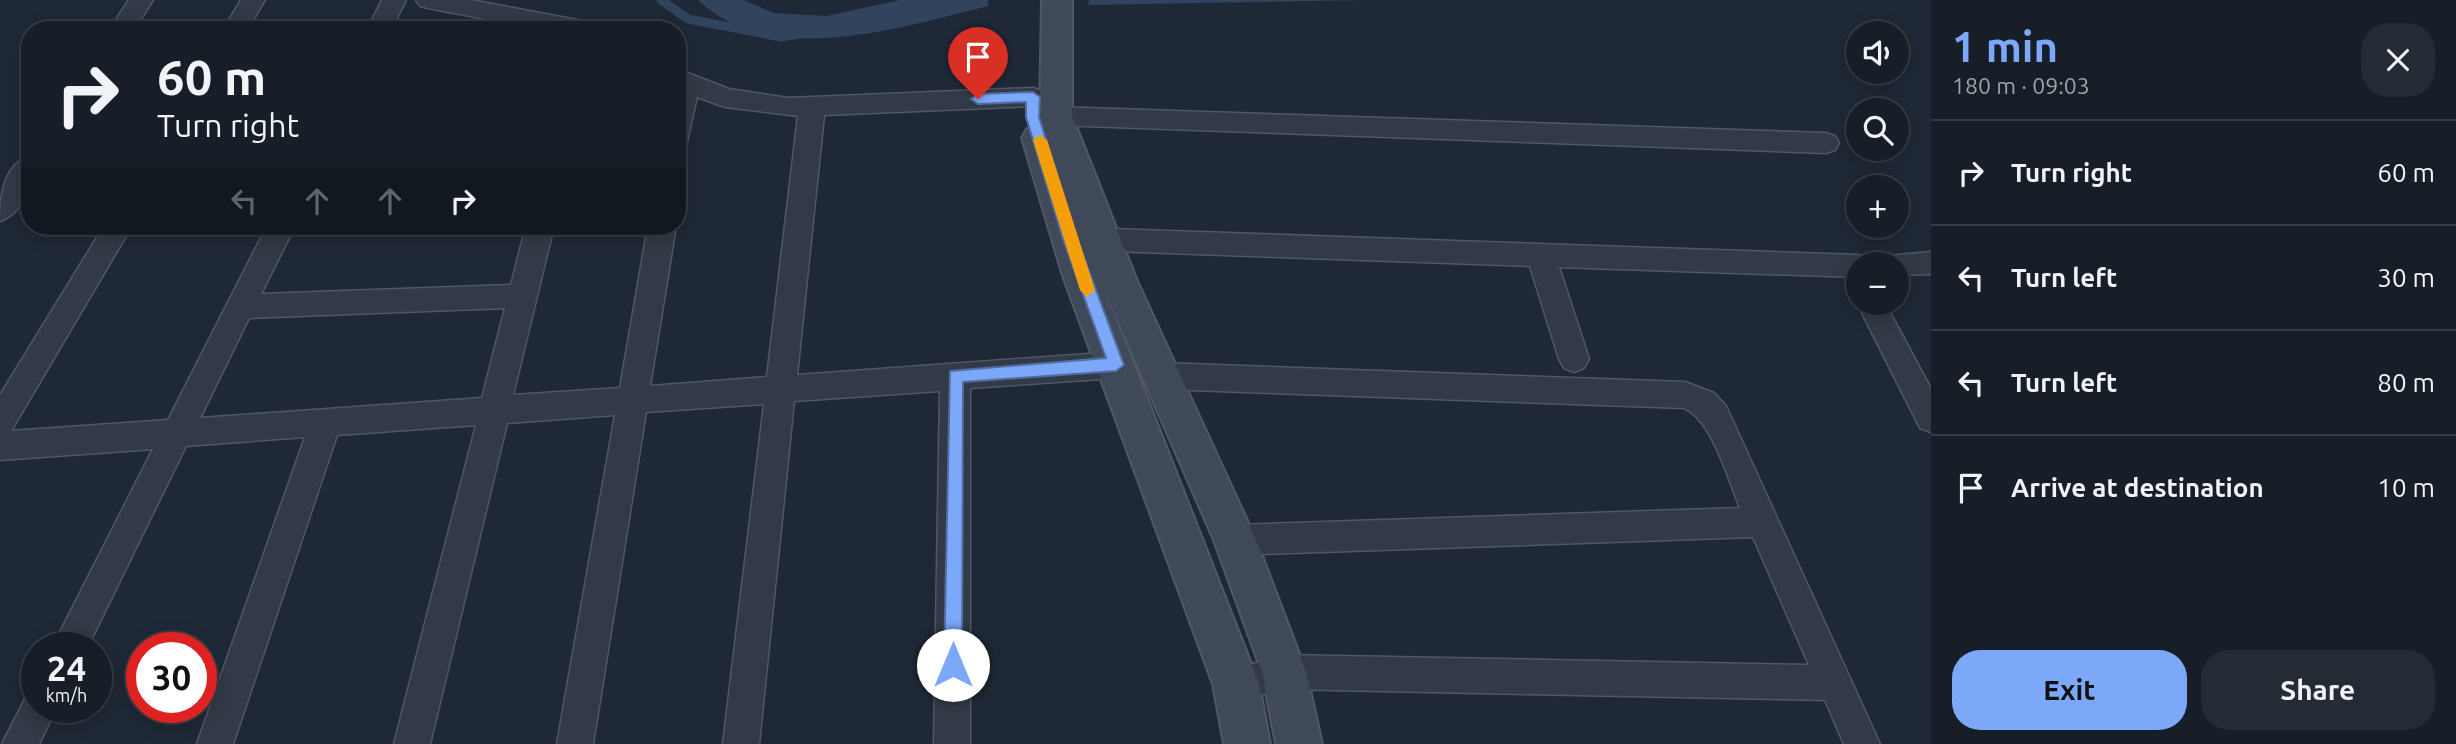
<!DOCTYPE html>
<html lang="en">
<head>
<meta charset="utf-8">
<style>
  :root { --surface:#171e28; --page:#242b34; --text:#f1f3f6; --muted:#9ea2a8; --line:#363c45; --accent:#7ca8f9 }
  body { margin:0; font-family:Ubuntu,sans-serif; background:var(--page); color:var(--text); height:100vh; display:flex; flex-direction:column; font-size:26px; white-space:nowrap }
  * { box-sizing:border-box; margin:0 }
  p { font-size:23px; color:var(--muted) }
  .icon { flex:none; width:38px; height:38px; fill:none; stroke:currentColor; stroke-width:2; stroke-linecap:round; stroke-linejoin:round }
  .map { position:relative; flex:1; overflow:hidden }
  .side { display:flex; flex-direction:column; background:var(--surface); width:525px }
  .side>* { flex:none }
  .top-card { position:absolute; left:21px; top:21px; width:665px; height:214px; border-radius:28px; box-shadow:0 4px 18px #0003,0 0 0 2px var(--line); background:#171e28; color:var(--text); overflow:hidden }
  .controls { position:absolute; left:1846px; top:21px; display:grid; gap:14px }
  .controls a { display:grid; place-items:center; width:63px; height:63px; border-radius:50%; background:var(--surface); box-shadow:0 4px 18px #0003,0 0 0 2px var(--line); font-size:35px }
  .speed { position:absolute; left:21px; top:632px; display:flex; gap:14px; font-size:35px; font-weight:700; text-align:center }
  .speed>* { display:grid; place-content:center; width:91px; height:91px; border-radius:50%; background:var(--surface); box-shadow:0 4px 18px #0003,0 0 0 2px var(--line); line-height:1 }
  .speed small { font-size:18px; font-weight:400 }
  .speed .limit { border:10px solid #d22; background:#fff; color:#111 }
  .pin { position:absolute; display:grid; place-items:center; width:60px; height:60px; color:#fff; margin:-72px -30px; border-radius:50% 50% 50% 0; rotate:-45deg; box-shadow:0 0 7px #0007 }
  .pin .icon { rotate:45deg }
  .me { position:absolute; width:77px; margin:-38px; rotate:0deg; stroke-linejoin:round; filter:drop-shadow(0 0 5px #0008) }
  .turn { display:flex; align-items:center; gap:24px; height:147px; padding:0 21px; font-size:32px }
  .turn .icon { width:91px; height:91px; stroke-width:2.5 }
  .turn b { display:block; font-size:49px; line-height:60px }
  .lanes { display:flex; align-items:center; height:66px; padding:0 21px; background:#0003; justify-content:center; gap:35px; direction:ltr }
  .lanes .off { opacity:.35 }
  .round { display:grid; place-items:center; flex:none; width:74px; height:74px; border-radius:28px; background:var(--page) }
  .headline { display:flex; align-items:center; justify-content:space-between; height:119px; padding:0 21px }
  h1 { font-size:42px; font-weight:600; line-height:52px; color:var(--accent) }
  .action { display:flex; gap:14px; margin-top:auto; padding:14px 21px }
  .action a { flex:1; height:80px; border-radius:28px; background:var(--accent); color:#111; font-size:28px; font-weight:600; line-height:80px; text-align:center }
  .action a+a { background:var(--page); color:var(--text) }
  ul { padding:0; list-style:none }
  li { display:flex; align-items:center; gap:21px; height:105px; padding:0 21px; border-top:2px solid var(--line) }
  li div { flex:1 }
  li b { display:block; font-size:26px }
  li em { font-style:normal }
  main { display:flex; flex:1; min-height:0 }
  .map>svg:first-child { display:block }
</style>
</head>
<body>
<main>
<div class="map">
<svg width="1931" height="744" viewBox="0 0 1931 744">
  <rect width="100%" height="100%" fill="#1f2836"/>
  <g fill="#32435e">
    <path d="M698,0H744L773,13L827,16L900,0H988V6C902,27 771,70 698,0Z"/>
    <path d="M1089,0H1368L1088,5Z"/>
  </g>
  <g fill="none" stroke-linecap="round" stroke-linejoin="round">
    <path stroke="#32435e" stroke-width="9" d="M661,0L688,19L781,37L800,34"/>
    <defs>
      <g id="street">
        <path d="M129,0H153L134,30H109Z"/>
        <path d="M241,0H265L247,30H223Z"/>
        <path d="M382,0H406L391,30H367Z"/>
        <path d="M416,0H471L588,22L597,24L600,30H543L428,8L420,6Z"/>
        <path d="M677,69L729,89L788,98L1033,88L1042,91L1046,97L1042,103L1033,106L824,115L797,375L1116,352L1126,356L1131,365L1126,374L1116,378L970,388V744H934L940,391L794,401L759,744H723L764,404L646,412L593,744H557L615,415L507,423L430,744H394L476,425L337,435L233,744H197L305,437L186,446L87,648H52L153,449L0,460V395L104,226H132L11,431L168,420L267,226H295L261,294L511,285L526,226H554L513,395L620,388L648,226H676L650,386L767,377L798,116L725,107L697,97L686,146L677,149ZM505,308L482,398L200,418L249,318Z"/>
        <path d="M1056,107L1826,133L1835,136L1839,143L1835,150L1826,153L1056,125L1047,123L1043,116L1047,109Z"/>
        <path d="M30,156C30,180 27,212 0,221C0,197 3,165 30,156Z"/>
        <path d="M1082,228L1858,255L1868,258L1871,264H1858V277L1559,267L1589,359L1584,368L1574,372L1564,368L1559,359L1530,266L1082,250L1072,247L1068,239L1072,231Z"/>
        <path d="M1931,252V274L1897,275V264H1883L1887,256Z"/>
        <path d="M1858,299V303H1885L1931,389V432L1920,428L1857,303Z"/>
        <path d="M1163,363L1685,382L1714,393L1726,406L1880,744H1844L1825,700L1284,689L1236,701L1224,696L1219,684L1224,672L1284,655L1809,665L1753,537L1235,555L1223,551L1219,540L1223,529L1235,525L1740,508C1729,481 1711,418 1684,408L1163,389L1152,385L1148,376L1152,367Z"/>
        <path d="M37,690V707H57L39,744H2L27,695Z"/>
      </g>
      <path id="secondary" d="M1042,0H1072V116L1137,281L1256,540L1306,672L1322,744H1276L1262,672L1214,540L1105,291L1259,684L1270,744H1224L1213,684L1063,276L1022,138L1027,129L1044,127L1040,116Z"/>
    </defs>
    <use href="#street" stroke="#505765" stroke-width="3"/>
    <use href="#secondary" stroke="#505765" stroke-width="4"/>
    <use href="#street" fill="#323a47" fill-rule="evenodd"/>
    <use href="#secondary" fill="#40495a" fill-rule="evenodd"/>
  </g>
  <path fill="#7ca8f9" stroke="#516da2" stroke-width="2" d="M1033,92L1040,97L1039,117L1077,239L1124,365L1116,371L963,382L962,665L960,672L953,674L946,672L944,665L950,371L1106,358L1063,239L1026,117V102L978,104L971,99L978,94Z"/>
  <path fill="#f59e0b" d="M1040,135L1047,140L1095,290L1087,297L1080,290L1033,140Z"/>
</svg>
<div class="controls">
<a><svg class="icon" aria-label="sound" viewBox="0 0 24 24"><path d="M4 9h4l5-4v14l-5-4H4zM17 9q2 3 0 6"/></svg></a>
<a><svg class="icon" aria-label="search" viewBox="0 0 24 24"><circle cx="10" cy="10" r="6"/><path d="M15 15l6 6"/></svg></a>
<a>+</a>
<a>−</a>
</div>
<div class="speed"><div>24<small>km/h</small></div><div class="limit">30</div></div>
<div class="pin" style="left:978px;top:99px;background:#d93025"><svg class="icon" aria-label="arrive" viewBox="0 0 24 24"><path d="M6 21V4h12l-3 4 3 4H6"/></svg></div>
<svg class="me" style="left:953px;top:665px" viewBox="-20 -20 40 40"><circle r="19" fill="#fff"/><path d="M0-13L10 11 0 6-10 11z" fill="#7ca8f9"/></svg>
<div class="top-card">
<div class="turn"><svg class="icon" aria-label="right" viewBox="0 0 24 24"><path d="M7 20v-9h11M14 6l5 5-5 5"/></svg><div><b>60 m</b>Turn right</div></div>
<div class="lanes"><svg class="icon off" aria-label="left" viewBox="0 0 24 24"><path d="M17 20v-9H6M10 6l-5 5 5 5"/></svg><svg class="icon off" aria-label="ahead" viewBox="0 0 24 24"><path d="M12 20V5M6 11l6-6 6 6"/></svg><svg class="icon off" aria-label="ahead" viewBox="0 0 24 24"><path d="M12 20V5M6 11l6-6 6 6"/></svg><svg class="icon" aria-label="right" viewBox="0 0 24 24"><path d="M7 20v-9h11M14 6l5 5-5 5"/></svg></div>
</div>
</div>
<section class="side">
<div class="headline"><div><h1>1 min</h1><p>180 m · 09:03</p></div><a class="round"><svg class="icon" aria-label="close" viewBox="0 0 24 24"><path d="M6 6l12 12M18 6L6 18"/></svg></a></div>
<ul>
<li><svg class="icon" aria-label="right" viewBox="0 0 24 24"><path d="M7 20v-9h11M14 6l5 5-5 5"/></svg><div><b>Turn right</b></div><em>60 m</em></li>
<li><svg class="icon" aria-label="left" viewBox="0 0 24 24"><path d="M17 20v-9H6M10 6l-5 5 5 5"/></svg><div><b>Turn left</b></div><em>30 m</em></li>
<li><svg class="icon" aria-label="left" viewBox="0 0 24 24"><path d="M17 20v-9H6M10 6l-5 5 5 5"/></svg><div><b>Turn left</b></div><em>80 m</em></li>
<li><svg class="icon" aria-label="arrive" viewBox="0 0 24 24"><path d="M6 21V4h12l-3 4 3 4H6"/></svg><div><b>Arrive at destination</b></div><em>10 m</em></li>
</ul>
<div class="action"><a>Exit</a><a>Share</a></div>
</section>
</main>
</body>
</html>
